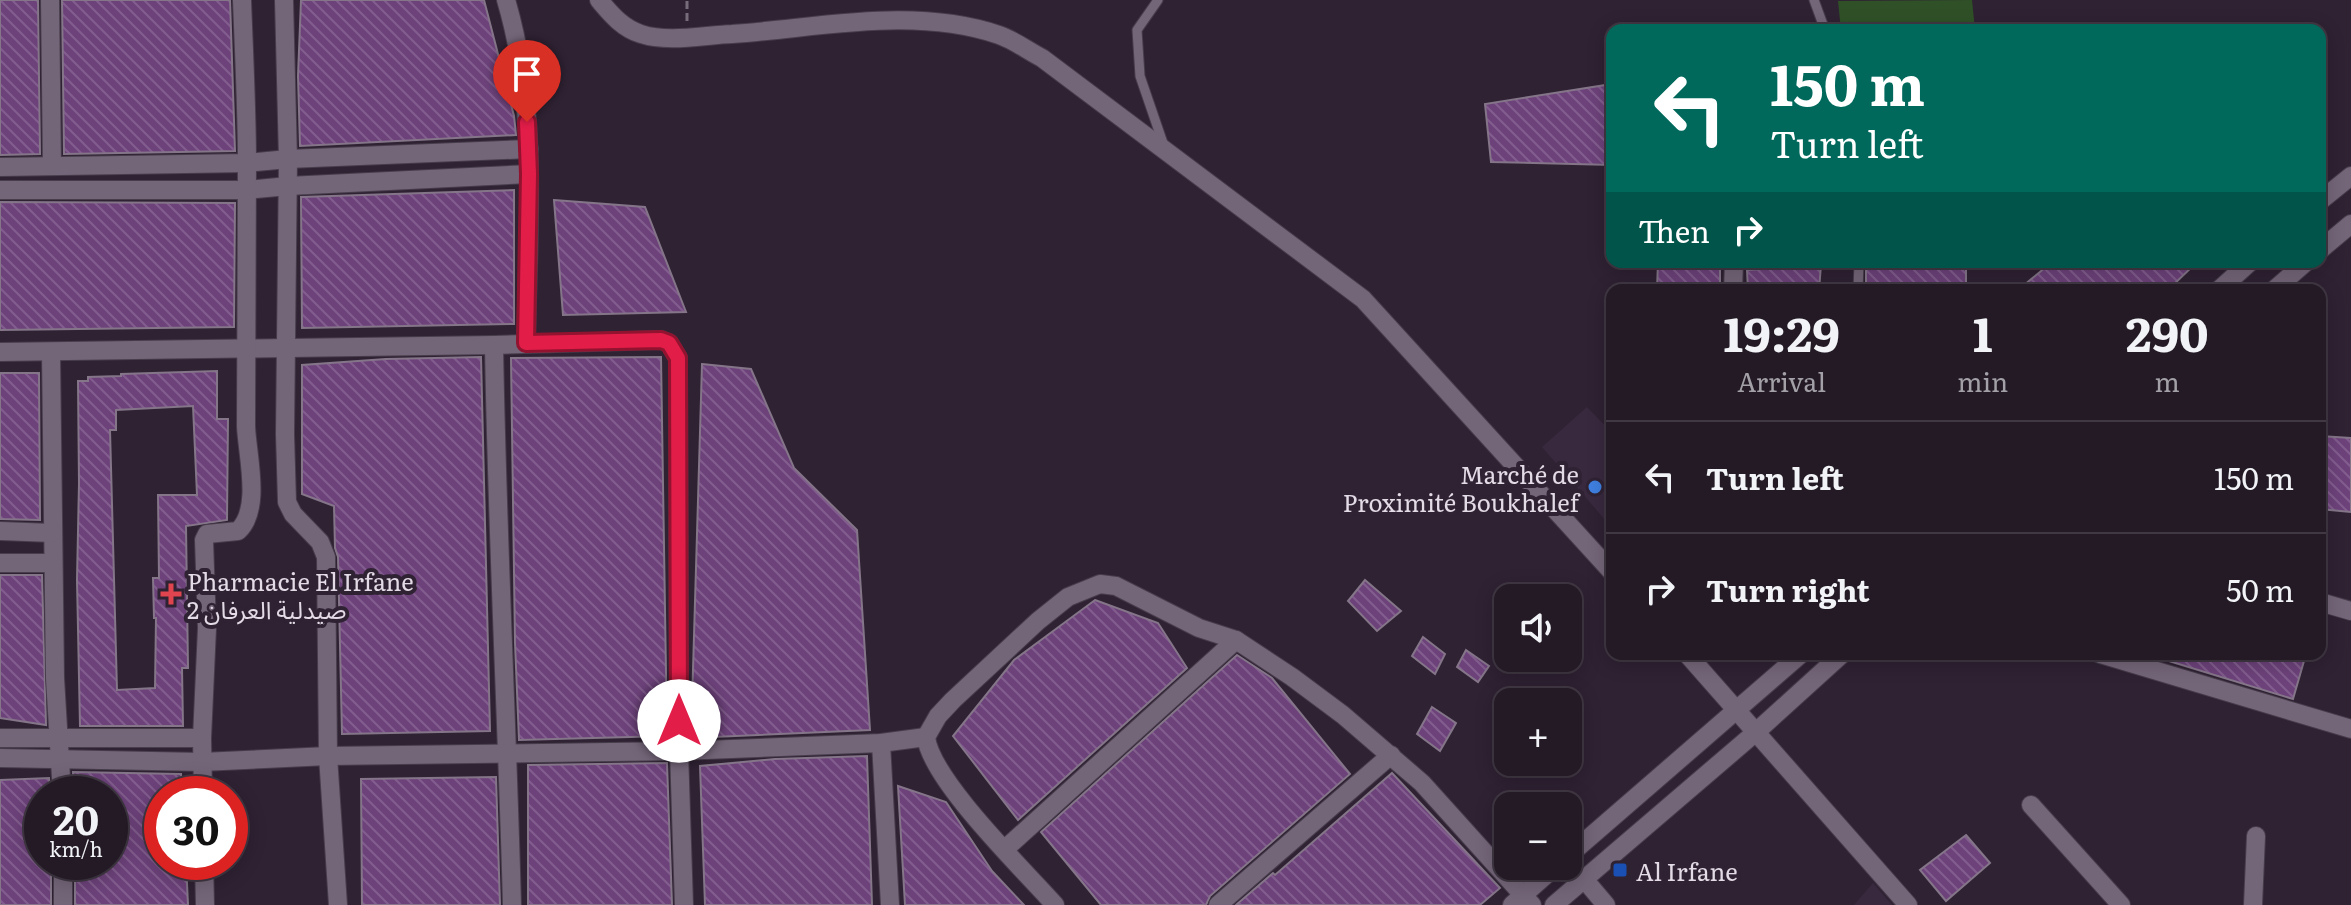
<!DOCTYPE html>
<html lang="en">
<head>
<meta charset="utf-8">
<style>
  :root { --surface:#231a26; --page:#2b232e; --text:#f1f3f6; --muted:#a3a1a7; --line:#403843 }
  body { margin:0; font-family:Literata,"Noto Sans Arabic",serif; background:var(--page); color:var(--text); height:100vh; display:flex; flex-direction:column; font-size:30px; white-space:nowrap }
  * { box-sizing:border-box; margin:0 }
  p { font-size:26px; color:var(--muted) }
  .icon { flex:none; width:44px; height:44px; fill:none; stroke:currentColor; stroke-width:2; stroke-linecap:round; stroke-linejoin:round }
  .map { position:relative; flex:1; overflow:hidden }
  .side { position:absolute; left:1606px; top:284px; width:720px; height:376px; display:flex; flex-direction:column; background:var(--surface); border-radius:16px; box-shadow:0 4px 20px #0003,0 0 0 2px var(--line) }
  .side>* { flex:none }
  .banner { position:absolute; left:1606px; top:24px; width:720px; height:244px; border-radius:16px; box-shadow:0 4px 20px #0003,0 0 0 2px var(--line); background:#00695c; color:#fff; overflow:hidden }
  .tools { position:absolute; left:1494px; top:584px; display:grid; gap:16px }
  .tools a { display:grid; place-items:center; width:88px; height:88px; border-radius:16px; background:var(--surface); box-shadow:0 4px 20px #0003,0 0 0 2px var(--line); font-size:40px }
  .speed { position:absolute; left:24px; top:776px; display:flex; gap:16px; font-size:40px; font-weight:700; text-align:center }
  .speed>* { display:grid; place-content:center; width:104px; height:104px; border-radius:50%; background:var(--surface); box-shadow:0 4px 20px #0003,0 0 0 2px var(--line); line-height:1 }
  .speed small { font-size:20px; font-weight:400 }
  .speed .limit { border:12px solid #d22; background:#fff; color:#111 }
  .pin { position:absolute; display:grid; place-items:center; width:68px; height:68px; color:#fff; margin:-82px -34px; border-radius:50% 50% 50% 0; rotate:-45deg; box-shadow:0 0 8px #0007 }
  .pin .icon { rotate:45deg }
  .me { position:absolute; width:88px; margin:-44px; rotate:0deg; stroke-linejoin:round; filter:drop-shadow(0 0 6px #0008) }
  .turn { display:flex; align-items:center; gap:28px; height:168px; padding:0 32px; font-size:36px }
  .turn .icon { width:104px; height:104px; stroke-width:2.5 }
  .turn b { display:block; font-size:56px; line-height:68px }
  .then { display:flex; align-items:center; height:76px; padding:0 32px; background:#0003; gap:16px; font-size:30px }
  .eta { display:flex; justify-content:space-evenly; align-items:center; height:136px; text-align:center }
  .eta b { font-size:48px; font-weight:700; line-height:56px }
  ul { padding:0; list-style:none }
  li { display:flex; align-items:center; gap:24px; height:112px; padding:0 32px; border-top:2px solid var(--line) }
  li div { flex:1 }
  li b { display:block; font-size:30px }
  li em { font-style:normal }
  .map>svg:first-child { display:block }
</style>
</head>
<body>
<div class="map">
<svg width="2351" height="905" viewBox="0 0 2351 905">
  <defs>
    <pattern id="building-back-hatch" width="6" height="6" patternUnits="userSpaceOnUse" patternTransform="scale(2)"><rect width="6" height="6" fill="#6d427b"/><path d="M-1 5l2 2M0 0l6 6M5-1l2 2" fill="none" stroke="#825d8e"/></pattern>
  </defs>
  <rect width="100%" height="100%" fill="#2f2233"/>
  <g fill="#39293f">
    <path d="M1587,407L1612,433V528L1542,447Z"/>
    <path d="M1873,883L1892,905H1854Z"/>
  </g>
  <path fill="#305128" d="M1972,0L1975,30H1841L1838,1Z"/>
  <g fill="url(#building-back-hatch)" stroke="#847589" stroke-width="2" fill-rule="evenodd">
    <path d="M0,0H38L40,154L0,155Z"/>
    <path d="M62,0H230L235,151L64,154Z"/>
    <path d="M301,0H484L514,116L516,135L300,146L298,76Z"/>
    <path d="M1612,84V165L1491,162L1485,104Z"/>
    <path d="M514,190V324L302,328L301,197Z"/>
    <path d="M554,200L645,207L686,312L563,315Z"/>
    <path d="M0,202L235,203L234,327L0,330Z"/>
    <path d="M1658,262H1720V290H1657Z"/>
    <rect x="1866" y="262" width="100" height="28"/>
    <path d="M2052,262H2197L2168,290H2018Z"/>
    <path d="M1821,265L1819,290H1748L1747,270Z"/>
    <path d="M481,357L490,731L342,734L338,557L335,548L334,506L302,494V365L386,359Z"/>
    <path d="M661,357L667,736L519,740L515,643L511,358Z"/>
    <path d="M702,364L751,369L794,468L857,530L870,730L691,738Z"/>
    <path d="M217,371V419H228L227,520L186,526L188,668H182L183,726H80L77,580L79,483L78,381H88V377L121,376V374ZM193,406L197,495H158L159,578H153L154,618H156L155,688L117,690L110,430H116V410Z"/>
    <path d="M0,373H39L40,520L0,519Z"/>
    <path d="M2320,436L2351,438V512L2320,509Z"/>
    <path d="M0,575H42L46,725L0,718Z"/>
    <path d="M1365,580L1401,611L1377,631L1348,601Z"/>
    <path d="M1095,600L1158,623L1187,668L1018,820L953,736L1014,660Z"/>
    <path d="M1423,637L1445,654L1435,674L1412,656Z"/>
    <path d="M1466,650L1489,666L1478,682L1457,667Z"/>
    <path d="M2146,654H2306L2293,699Z"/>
    <path d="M1237,655L1272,678L1350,774L1210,896L1206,905H1101L1041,832Z"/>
    <path d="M1432,707L1456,723L1440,751L1417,734Z"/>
    <path d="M867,756L872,905H705L700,766L775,759Z"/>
    <path d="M667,763L672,905H528V765Z"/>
    <path d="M73,772L181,774L182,794H162V862H186L188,905H75V862H110V794H74Z"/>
    <path d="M1392,773L1500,888L1480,905H1236L1273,873L1275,875Z"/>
    <path d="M496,777L500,905H362L361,779Z"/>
    <path d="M49,778L50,794H42V862H51V905H0V780Z"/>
    <path d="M898,786L946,802L992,871L1024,905H905Z"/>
    <path d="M1966,835L1990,863L1946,901L1920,870Z"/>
  </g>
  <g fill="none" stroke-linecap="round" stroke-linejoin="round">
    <defs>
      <g id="service">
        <path d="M1158,0L1137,30L1140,76L1164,146"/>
        <path d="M1814,0L1825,30"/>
        <path d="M1858,290L1859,262"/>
      </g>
      <g id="minor">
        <path d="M50,0L52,166"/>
        <path d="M284,0L288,159L285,434L287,502L293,514L320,542L326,557L328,756L338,905"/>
        <path d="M506,0C539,111 528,228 526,343"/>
        <path d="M599,0C611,14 622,28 641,34C668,43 704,35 732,34C820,28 913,6 999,35C1014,40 1028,51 1042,58L1363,299L1612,572"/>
        <path d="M0,167L247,163L288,159L529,149"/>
        <path d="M0,190H246L288,186L529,174"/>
        <path d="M2320,201L2351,176"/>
        <path d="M2320,250L2351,224"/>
        <path d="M1733,290L1734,262"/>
        <path d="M2219,290L2250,262"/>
        <path d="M2274,290L2306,262"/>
        <path d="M494,345C497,532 507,718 512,905"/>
        <path d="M0,352L494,345L661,340L669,343L678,358L679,751L684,905"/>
        <path d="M51,353L55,678L62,794"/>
        <path d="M0,531L52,533"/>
        <path d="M0,563H53"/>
        <path d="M2320,602L2351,611"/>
        <path d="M1687,654L1908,905"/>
        <path d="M2100,654L2351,729"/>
        <path d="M0,738H202"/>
        <path d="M881,743L890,905"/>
        <path d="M0,758L202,762L328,756L679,751L881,743L926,737"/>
        <path d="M203,794L202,738L207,628L204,540L207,534L238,531C262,509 247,455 246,426C246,338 246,251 247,164C247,110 244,55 242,0"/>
        <path d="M2031,805L2121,905"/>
        <path d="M1005,849L1236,640"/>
        <path d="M1568,856L1801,654"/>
        <path d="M63,862V905"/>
        <path d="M204,862L205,905"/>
        <path d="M1584,879L1606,905"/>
        <path d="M1055,905C1024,870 931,780 926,737L938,716L953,700L1038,621L1068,597L1100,584L1116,586L1199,628L1236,640L1292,677L1343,715L1422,783L1532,905"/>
        <path d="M1218,905L1391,755"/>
        <path d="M1512,905L1556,866"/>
        <path d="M1554,905L1756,732L1842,654"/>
        <path d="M2253,905L2256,836"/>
      </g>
    </defs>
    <use href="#service" stroke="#473d4b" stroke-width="11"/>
    <use href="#minor" stroke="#473d4b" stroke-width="20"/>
    <path stroke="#776c7a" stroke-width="3" stroke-dasharray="8 4" stroke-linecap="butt" d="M687,21V0"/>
    <use href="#service" stroke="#746679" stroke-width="9"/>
    <use href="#minor" stroke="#746679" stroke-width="18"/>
  </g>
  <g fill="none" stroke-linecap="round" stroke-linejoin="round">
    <defs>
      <path id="route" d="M527,122L529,174L526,343L661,340L669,343L678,358L679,721"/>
    </defs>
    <use href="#route" stroke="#92132f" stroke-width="20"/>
    <use href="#route" stroke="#e11d48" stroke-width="14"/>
  </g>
  <circle fill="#3f7fe0" stroke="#2f2233" stroke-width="3" cx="1595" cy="487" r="8"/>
  <path fill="#e0444e" stroke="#2f2233" stroke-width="3" d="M167 582h8v8h8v8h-8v8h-8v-8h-8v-8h8z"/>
  <rect fill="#1a4fb4" stroke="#2f2233" stroke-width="3" x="1612" y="862" width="16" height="16" rx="4"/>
  <g text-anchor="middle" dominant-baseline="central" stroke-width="8" stroke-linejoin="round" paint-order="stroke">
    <g font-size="24" fill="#e3dbe6" stroke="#2f2233" text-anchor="start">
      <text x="1579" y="473" text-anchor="end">Marché de<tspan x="1579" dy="28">Proximité Boukhalef</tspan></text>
      <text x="187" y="580">Pharmacie El Irfane<tspan x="187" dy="28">صيدلية العرفان 2</tspan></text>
      <text x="1636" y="870">Al Irfane</text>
    </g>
  </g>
</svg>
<div class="tools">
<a><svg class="icon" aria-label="sound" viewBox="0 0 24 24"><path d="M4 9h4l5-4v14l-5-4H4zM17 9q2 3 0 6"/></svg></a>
<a>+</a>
<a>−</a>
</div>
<div class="speed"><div>20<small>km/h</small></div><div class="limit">30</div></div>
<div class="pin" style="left:527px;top:122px;background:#d93025"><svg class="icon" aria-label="arrive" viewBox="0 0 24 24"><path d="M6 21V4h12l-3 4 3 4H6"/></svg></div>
<svg class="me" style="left:679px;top:721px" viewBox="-20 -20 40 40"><circle r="19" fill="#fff"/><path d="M0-13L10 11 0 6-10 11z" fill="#e11d48"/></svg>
<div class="banner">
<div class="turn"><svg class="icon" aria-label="left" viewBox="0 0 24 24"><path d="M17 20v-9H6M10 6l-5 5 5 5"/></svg><div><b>150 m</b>Turn left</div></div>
<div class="then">Then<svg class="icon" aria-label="right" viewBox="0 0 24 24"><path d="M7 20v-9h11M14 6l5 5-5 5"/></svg></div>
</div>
<section class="side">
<div class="eta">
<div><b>19:29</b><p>Arrival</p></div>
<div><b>1</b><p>min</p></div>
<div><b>290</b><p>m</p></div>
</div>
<ul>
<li><svg class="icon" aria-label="left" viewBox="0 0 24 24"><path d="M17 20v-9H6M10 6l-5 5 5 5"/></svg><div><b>Turn left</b></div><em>150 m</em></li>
<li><svg class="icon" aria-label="right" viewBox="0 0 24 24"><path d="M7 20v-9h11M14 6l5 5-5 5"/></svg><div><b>Turn right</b></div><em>50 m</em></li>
</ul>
</section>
</div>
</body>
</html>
